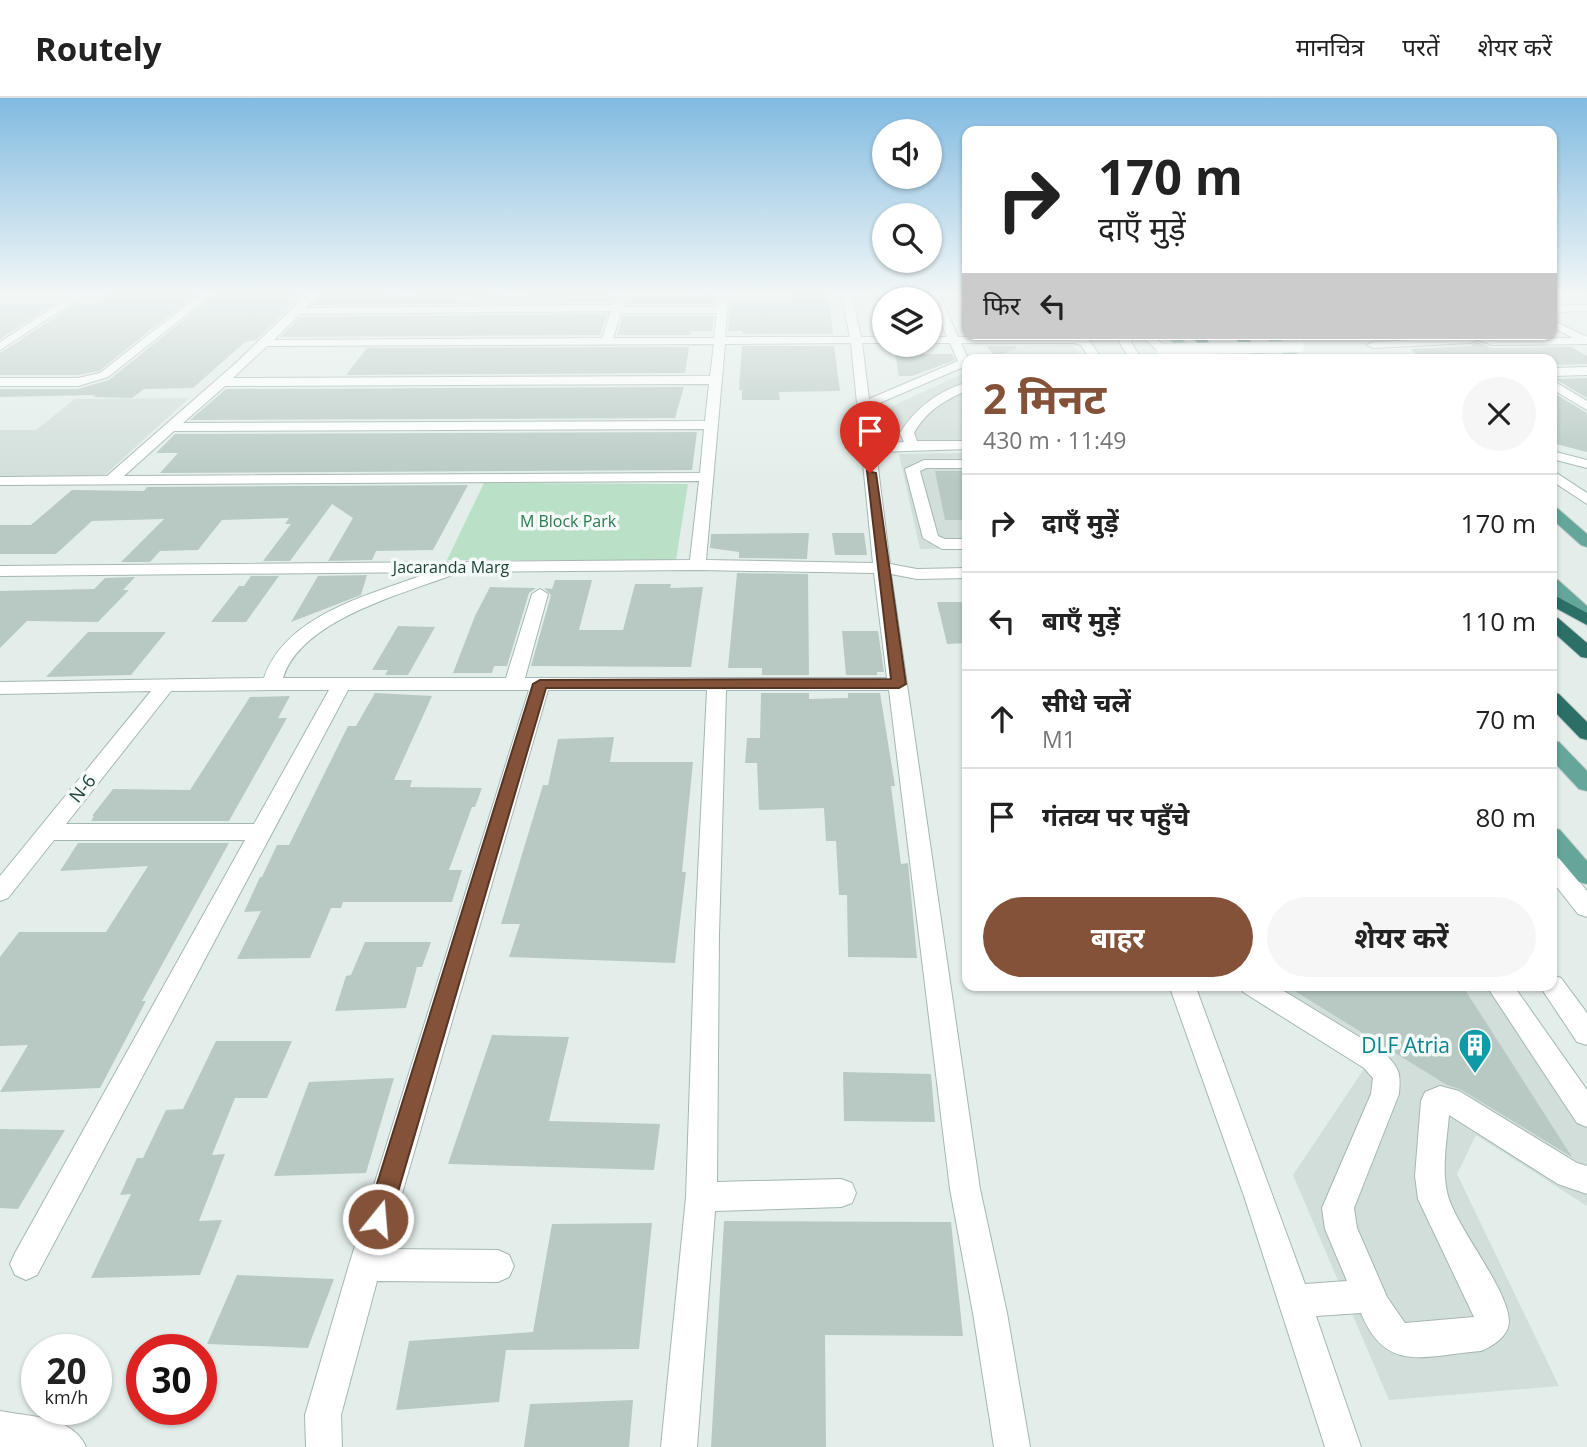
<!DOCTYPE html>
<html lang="hi">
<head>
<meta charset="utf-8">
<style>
  :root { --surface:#fff; --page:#f6f6f6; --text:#222; --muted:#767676; --line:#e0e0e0; --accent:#835238 }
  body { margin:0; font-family:"Open Sans","Noto Sans Devanagari",sans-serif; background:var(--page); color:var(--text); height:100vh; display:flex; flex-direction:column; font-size:26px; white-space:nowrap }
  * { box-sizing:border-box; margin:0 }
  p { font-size:23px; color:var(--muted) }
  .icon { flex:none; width:38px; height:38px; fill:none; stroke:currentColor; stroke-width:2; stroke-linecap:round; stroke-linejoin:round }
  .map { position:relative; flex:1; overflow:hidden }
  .sheet { position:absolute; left:962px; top:256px; width:595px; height:637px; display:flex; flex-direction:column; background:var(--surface); border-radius:14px; box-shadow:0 2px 5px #0004 }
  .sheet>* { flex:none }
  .top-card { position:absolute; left:962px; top:28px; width:595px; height:214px; border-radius:14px; box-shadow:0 2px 5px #0004; background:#fff; color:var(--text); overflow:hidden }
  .fabs { position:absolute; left:872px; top:21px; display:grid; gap:14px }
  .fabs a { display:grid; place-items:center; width:70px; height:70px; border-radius:50%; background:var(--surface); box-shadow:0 2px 5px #0004; font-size:35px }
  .speed { position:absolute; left:21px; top:1236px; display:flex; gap:14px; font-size:35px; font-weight:700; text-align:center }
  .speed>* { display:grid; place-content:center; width:91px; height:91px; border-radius:50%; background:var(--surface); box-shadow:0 2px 5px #0004; line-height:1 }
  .speed small { font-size:18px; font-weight:400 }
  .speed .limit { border:10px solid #d22; background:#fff; color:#111 }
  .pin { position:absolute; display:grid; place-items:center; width:60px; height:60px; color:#fff; margin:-72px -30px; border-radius:50% 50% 50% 0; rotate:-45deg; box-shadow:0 0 7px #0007 }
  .pin .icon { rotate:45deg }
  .me { position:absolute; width:77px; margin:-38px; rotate:17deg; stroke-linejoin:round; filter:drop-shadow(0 0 5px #0008) }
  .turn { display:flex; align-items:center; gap:24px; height:147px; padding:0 21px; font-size:32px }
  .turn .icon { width:91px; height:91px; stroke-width:2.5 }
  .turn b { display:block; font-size:49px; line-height:60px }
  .then { display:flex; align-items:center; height:66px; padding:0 21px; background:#0003; gap:14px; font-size:26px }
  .round { display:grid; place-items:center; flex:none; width:74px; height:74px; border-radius:37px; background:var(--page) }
  .overview { display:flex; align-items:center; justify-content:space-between; height:119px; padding:0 21px }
  h1 { font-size:42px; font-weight:700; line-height:52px; color:var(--accent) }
  .cta { display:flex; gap:14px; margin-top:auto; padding:14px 21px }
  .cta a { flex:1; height:80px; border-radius:42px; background:var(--accent); color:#fff; font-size:28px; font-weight:700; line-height:80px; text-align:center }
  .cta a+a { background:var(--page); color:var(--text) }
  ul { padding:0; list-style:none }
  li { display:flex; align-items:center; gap:21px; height:98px; padding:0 21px; border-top:2px solid var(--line) }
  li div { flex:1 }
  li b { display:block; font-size:26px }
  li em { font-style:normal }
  header { display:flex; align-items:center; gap:42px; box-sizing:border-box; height:98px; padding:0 35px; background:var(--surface); border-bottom:2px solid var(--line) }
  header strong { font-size:33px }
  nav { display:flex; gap:38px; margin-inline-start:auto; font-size:24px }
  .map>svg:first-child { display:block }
</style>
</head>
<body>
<header>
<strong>Routely</strong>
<nav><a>मानचित्र</a><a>परतें</a><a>शेयर करें</a></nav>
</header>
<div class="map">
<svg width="1587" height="1349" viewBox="0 0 1587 1349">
  <rect width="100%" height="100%" fill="#e3eeea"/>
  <g fill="#d1ded9">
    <path d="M1073,247L1083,261H994L1022,248Z"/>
    <path d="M968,273V352L899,353L889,310Z"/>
    <path d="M189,300L105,377L0,378V332H36L75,301Z"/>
    <path d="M968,355V450L920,451L899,356Z"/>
    <path d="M1247,887H1511L1587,998V1108L1476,1037L1457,1076L1559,1288L1389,1302L1293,1077L1372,959Z"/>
  </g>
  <path fill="#bbe0c8" d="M484,385L688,386L676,462H447Z"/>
  <g fill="#b8c9c3">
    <path d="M112,194L196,196L99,273L78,277H0V255L76,206H96Z"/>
    <path d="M224,194H305L256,242L245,244L193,290L144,291L132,300L93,299L96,297L0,299V291H78L109,282L216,196Z"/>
    <path d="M322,194L416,198L419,194L526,198L528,194H611L610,199H614L612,204L312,207Z"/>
    <path d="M790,194H828L833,236H742L743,233H728L731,205L791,204Z"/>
    <path d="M714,197L715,206H627L629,199Z"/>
    <path d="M0,206H54L0,241Z"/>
    <path d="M607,216L600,237L280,239L301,219Z"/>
    <path d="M623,218H714L712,233H691V237H617Z"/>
    <path d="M1476,244L1492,250L1571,249L1587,258V266L1552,267V261H1423L1410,251L1471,248Z"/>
    <path d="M742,248H834L840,293L779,294L780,302H742V292H739Z"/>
    <path d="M987,248H1015L1017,250L995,260Z"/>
    <path d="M689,249L685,275L346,277L367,250Z"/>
    <path d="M895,256H952L955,262L912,278H899Z"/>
    <path d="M1587,280V300L1555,281Z"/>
    <path d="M684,289L675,320L190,322L226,291Z"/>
    <path d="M1552,294L1587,315V354L1552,345Z"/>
    <path d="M697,334L692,372L160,375L178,355H156L175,336Z"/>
    <path d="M935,373H968V422H945Z"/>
    <path d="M468,387L433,452L376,453L372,462L328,463L353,420L332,406L290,463H263L291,426H285L289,420L222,422L198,452L160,453L150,464H121L164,421L92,423L56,456H0V427H31L72,392L144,393L147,389Z"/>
    <path d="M809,435L807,461L739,460V454L710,450L711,436Z"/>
    <path d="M832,435H864L867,457H835Z"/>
    <path d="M737,475L808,476L809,577H762V570H728Z"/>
    <path d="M367,477L361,497L291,524L318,478Z"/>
    <path d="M251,478H279L246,524H211L239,488H244Z"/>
    <path d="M135,479L123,492H129L98,524L27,523L0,550V493L94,491L105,480Z"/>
    <path d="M555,482H592L579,532H623L635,486H671L670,490L703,489L691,569L531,568L551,497L544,490L552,491Z"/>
    <path d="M490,489L536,490L529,495L507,568H494L492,575H453L475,518Z"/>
    <path d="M937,504H968V545L947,546Z"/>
    <path d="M398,528L435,529L408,577H385L388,572H372Z"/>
    <path d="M842,533H878L884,574H877V577H846Z"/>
    <path d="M88,534H166L131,577L46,579Z"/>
    <path d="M375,595L432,598L394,682H412L410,689L482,690L475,709H472L449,772H462L452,804H343L341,810H331L310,860L237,861L261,813L244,814L260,779H262L277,747H289L348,628H356Z"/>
    <path d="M761,595H809V601L848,600V595H880L895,688H891L901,766L908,765L917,860L848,859L847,797H839L836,743H826L824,710L759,712L757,665H745L747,640H760Z"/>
    <path d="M290,598L278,620H287L229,723H91L94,718H92L113,691L190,692L250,599Z"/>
    <path d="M614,639L610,664H693L682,774H686L675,865L509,859L520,826H501L543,687H548L558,641Z"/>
    <path d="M78,745H229L142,903H146L100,990L0,994L28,947L0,948V859L19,834H106L148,768L60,773Z"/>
    <path d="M365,844H431L422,869H417L406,910L335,913L346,878L351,877Z"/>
    <path d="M1285,887H1462L1572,1059L1460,991L1447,987Z"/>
    <path d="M492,937L569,939L549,1023L660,1026L654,1072L448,1066Z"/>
    <path d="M216,943H292L267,1000H235L212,1057L225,1056L199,1123L222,1122L200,1177L91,1180L131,1096L120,1097L137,1060H143L166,1012L183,1011Z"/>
    <path d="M843,974L931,976L935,1024L844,1023Z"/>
    <path d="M394,980L366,1075L274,1078L309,984Z"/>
    <path d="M0,1031L65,1032L18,1111L0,1110Z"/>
    <path d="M724,1123L951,1124L963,1238L825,1237L826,1349H711Z"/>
    <path d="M652,1125L639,1251L506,1252L499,1304L396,1312L409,1243L533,1234L552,1126Z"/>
    <path d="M237,1177L334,1181L308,1250L207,1246Z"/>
    <path d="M633,1302L629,1349H524L530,1306Z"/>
  </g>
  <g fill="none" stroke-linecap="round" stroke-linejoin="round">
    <defs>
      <g id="minor">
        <path d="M77,194H89L0,252V244Z"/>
        <path d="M203,194H215L108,279L78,288H0V280H78L100,275Z"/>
        <path d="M309,194H320L306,210L614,207L618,194H628L623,209H717L719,194H729L725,239H850L841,194H851L861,239H884V245H862L869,301L958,263L950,245H929V239H947L928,194H938L958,239H1074L1089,242L1102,261H1090L1081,247L1074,245H961L968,261V267L870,309L875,346L904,344L900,335C916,309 939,293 968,284V292C945,302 926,313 914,335L917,343H968V351L876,354L890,466L917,471L968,470V480L917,481L891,476L980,1091L1007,1215L1030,1349H994L973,1215L950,1091L889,592H726L719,837L717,1084L841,1081L852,1085L856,1095L852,1105L841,1109L715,1113L697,1349H661L686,1099L695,837L707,592H548L386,1151L498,1152L509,1157L514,1168L509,1179L498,1184L377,1183L341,1317L342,1349H306L305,1317L349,1167L529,592H348L37,1177L26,1182L15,1177L10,1166L15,1155L245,742H54L8,800L0,803V778L151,593L0,596V584L264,580C286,515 374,496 431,474L0,478V468L690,462L699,383L0,387V379L107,378L237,264ZM611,213L602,240L274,242L300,216ZM621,215H717L714,240H613ZM851,245L873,465L706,462L725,246ZM714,246L710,278L233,280L267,248ZM709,286L705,323L183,325L225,288ZM704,331L700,375L124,378L174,333ZM698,472L874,475L887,580H525L548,496L540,491L532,496L506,580H283C301,522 400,497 452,477L454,474ZM272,592H329L254,726H66L171,593Z"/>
        <path d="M1587,207V213L1552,214V208Z"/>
        <path d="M1552,222L1587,239V246L1492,247L1476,241L1471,245L1373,250L1367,247L1373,244L1470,239L1468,236H1483L1494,241L1573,240L1552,229Z"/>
        <path d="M1124,236H1135L1131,244L1142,261H1130L1119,244Z"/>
        <path d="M1139,236H1151L1168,251L1158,253Z"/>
        <path d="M1587,269V277L1552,278V270Z"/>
        <path d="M1552,282L1587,303V312L1552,291Z"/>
        <path d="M1552,353L1587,362V370L1552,361Z"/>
        <path d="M924,362H968V370H926L920,373L938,438L945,441H968V451H942L923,440L905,371Z"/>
        <path d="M1552,372L1587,395V406L1552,383Z"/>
        <path d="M1552,759L1560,761L1587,793V819L1578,816L1552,783Z"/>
        <path d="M1552,877L1561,880L1587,915V947L1577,944L1539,887H1552Z"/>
        <path d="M1169,887H1195L1305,1186L1347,1183L1325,1131L1322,1110L1371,996L1373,980L1364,970L1243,894L1239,887H1274L1384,954C1399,971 1401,973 1399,996L1354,1110L1357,1130L1387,1199L1405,1225L1474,1219L1418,1101L1415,1078L1421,1003L1425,994L1440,988L1459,993L1577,1065L1587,1068V1096L1558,1086L1449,1017C1447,1042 1441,1073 1448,1098C1458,1132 1508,1191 1509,1223C1509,1238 1493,1248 1481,1253C1426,1257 1386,1277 1361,1215L1316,1218L1361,1349H1325L1244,1098Z"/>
        <path d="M1486,887H1513L1587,992V1029L1577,1025Z"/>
        <path d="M0,1313C30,1319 73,1318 86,1349H0Z"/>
      </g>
      <g id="major">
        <path d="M1166,236H1177L1199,261H1187Z"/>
        <path d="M1262,236H1274L1302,261H1289Z"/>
        <path d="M1552,409L1557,410L1587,436V449L1581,447L1552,421Z"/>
        <path d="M1552,481L1558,482L1587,508V522L1581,521L1552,495Z"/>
        <path d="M1552,643L1559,644L1587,673V693L1579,691L1552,662Z"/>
        <path d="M1552,729L1560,732L1587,763V786L1579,784L1552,752Z"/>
      </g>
      <g id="highway">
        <path d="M1190,236H1201L1225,261H1212Z"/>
        <path d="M1231,236H1243L1269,261H1256Z"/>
        <path d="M1552,496L1587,515V527L1552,508Z"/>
        <path d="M1552,519L1558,520L1587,545V560L1581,559L1552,533Z"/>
        <path d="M1552,594L1559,596L1587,624V642L1580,640L1552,611Z"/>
      </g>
    </defs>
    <use href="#minor" stroke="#a5b7b2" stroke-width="2"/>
    <use href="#major" stroke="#c1cac8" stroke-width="2"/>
    <use href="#highway" stroke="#c1cac8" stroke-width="2"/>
    <use href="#minor" fill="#fff" fill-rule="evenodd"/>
    <use href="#major" fill="#65a69b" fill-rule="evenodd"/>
    <use href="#highway" fill="#2b6f67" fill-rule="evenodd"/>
    <defs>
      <path id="minor-bridge" d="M1162,251L1299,249"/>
    </defs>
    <use href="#minor-bridge" stroke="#a5b7b2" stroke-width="12" stroke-linecap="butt"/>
    <use href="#minor-bridge" stroke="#fff" stroke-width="11"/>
  </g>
  <linearGradient id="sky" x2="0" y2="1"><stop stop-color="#81bae1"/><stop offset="0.51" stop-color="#f2f7f6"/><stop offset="1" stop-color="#f2f7f6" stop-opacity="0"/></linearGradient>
  <rect width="1587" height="383" fill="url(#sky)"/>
  <path fill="#835238" stroke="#553524" stroke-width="2" d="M867,373L876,375L906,586L899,590H546L390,1121L386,1129L378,1132L370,1129L366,1121L533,586L540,582L891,581Z"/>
  <defs>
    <symbol id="building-pin" viewBox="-11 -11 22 30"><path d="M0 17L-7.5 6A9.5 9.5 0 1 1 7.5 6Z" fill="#0f9aa8" stroke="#f4faf7"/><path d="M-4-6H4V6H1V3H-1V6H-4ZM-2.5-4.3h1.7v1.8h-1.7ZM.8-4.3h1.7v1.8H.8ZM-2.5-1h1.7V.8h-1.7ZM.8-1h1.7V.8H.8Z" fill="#fff"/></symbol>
  </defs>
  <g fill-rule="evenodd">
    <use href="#building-pin" x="1456" y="928" width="38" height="52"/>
  </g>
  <g text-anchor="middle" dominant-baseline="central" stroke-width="7" stroke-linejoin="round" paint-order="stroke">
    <g font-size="16" fill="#297a50" stroke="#f4faf7">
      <text x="568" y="423">M Block Park</text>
    </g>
    <g font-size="16" fill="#21413b" stroke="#f4faf7">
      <text x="451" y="469">Jacaranda Marg</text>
    </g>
    <g font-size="18" fill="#21413b" stroke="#f4faf7">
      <text transform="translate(82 690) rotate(-51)">N-6</text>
    </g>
    <g font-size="21" fill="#0d838f" stroke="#f4faf7" text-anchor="end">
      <text x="1450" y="947">DLF Atria</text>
    </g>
  </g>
</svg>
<div class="fabs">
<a><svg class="icon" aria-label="sound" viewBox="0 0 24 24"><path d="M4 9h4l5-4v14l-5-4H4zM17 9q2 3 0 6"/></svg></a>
<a><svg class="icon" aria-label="search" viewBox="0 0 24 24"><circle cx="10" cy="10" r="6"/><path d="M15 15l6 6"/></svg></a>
<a><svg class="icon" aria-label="layers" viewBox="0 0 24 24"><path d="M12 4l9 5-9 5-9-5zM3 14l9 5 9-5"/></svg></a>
</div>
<div class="speed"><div>20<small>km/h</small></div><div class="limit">30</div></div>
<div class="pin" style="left:870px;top:375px;background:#d93025"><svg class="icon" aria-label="arrive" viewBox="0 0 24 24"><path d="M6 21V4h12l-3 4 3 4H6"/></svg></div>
<svg class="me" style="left:378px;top:1121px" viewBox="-20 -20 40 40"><circle r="17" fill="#835238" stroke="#fff" stroke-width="3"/><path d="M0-11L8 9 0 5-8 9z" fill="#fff"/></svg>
<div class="top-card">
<div class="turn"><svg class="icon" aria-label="right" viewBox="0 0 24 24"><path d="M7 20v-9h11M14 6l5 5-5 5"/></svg><div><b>170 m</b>दाएँ मुड़ें</div></div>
<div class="then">फिर<svg class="icon" aria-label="left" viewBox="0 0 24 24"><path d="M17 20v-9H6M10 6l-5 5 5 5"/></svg></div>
</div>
<section class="sheet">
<div class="overview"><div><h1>2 मिनट</h1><p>430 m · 11:49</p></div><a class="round"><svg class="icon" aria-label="close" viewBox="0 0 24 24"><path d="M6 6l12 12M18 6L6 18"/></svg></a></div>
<ul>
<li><svg class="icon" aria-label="right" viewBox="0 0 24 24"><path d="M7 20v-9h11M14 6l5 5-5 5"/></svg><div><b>दाएँ मुड़ें</b></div><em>170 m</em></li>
<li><svg class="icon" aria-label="left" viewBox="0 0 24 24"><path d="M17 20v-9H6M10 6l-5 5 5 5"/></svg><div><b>बाएँ मुड़ें</b></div><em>110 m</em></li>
<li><svg class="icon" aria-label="ahead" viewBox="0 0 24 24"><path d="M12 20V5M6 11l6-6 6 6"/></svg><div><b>सीधे चलें</b><p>M1</p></div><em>70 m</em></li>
<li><svg class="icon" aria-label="arrive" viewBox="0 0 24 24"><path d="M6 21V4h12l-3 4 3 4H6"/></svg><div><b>गंतव्य पर पहुँचे</b></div><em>80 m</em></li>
</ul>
<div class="cta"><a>बाहर</a><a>शेयर करें</a></div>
</section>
</div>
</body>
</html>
